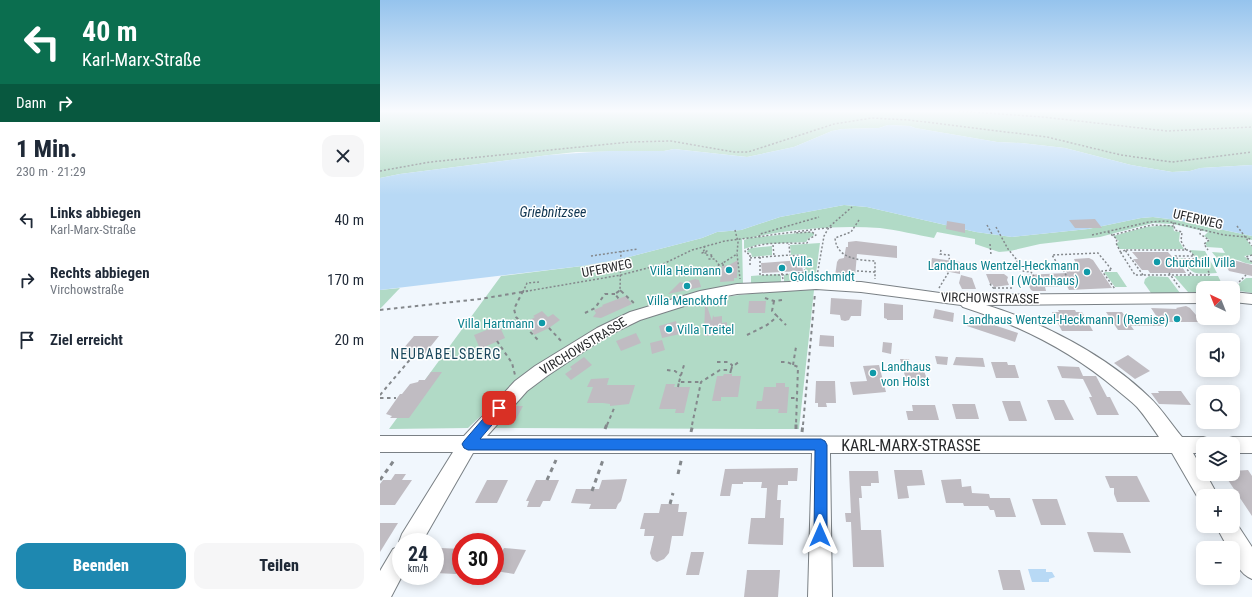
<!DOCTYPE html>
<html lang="de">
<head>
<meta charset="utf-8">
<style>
  :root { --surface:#fff; --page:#f6f6f7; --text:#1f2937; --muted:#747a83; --accent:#1e88b0 }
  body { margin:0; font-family:"Roboto Condensed",sans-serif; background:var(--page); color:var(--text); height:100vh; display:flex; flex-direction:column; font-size:15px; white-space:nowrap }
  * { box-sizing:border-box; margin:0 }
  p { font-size:13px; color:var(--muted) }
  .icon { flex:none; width:22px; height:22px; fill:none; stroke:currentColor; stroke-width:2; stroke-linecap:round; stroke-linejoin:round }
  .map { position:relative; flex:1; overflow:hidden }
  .side { display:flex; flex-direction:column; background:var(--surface); width:380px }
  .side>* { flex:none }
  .hud { background:#0b6e4f; color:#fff; overflow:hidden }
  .needle { width:26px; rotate:317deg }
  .controls { position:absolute; left:816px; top:281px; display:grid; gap:8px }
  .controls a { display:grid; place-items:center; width:44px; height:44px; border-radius:8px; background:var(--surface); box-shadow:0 2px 10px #0003; font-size:20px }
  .speed { position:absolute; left:12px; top:533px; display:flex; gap:8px; font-size:20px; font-weight:700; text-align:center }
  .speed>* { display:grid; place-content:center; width:52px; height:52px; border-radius:50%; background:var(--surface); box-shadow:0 2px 10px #0003; line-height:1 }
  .speed small { font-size:10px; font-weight:400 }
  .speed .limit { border:6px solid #d22; background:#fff; color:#111 }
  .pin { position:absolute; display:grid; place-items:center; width:34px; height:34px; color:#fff; margin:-17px; border-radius:8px; box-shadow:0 2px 6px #0006 }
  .me { position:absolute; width:44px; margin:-22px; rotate:0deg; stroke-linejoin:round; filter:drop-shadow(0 0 3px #0008) }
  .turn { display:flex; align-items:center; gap:14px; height:84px; padding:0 16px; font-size:18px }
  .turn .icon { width:52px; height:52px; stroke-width:2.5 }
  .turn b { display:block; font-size:28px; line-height:34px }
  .then { display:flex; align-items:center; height:38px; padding:0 16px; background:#0003; gap:8px; font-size:15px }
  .round { display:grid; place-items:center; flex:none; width:42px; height:42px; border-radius:12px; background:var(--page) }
  .summary { display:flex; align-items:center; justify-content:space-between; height:68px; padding:0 16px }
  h1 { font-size:24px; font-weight:800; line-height:30px }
  .button { display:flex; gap:8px; margin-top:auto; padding:8px 16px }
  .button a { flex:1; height:46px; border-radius:12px; background:var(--accent); color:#fff; font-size:16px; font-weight:800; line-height:46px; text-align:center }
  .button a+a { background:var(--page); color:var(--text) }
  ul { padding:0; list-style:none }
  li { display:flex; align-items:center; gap:12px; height:60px; padding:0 16px }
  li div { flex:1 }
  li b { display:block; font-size:15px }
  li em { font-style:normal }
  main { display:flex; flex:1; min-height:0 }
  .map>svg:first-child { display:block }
</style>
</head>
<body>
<main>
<section class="side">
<div class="hud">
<div class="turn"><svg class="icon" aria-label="left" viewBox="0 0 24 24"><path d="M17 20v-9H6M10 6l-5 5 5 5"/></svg><div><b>40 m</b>Karl-Marx-Straße</div></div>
<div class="then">Dann<svg class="icon" aria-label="right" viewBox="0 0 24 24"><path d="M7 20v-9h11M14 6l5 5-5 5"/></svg></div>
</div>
<div class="summary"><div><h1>1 Min.</h1><p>230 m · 21:29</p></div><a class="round"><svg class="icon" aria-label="close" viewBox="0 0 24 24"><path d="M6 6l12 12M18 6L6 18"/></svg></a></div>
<ul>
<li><svg class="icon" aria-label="left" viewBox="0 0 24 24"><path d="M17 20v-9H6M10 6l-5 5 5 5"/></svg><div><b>Links abbiegen</b><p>Karl-Marx-Straße</p></div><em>40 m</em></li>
<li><svg class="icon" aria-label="right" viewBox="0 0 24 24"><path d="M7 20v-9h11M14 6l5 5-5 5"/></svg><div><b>Rechts abbiegen</b><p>Virchowstraße</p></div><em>170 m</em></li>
<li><svg class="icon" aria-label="arrive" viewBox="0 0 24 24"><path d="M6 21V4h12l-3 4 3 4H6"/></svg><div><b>Ziel erreicht</b></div><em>20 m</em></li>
</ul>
<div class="button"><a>Beenden</a><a>Teilen</a></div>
</section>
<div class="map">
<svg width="872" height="597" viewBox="0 0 872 597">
  <rect width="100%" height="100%" fill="#f1f7fd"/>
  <g fill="#b1dac6">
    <path d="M0,111H872V165L821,168L810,171L792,172L751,165L685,148L641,143L617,142L535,128L530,126L508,125L499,128L462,129L452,131L414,147L367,157L294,149L284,151L196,152L169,155L20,174L0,178Z"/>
    <path d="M464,205L487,207L596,232L632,237L708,229L761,218L773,217L797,220L872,236V240L866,239L872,247V255L864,256L872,262V264C864,264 859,259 851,259L850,262C840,261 837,259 832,252L845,253L842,248L827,247L825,243L830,240L824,236L828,232L793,224L773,223L720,237L660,244L630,251L619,252L595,244V239L557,232L554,238C537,235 518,230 500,228C458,225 410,229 369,238L428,232L434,233V235L428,239L426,242L380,244L364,249V240L369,238L362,239L363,285L309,294L256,311L121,397L88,428L9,429L121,276L202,266L241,259L322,238L337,232L361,230L400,217Z"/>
    <path d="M788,225L793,226L794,231L800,232L799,241L804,249H740L736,244L739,241L733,236L766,227Z"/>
    <path d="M440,243L435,281L404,282V275L407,274L426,273L423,254L411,255L410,245Z"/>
    <path d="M392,246V255L372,257L371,253L367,252L368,250L371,248Z"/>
    <path d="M810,250L825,251L837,273C813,274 815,276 799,258H803L809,266H821Z"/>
    <path d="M724,272H737L747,287H735Z"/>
    <path d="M399,274L401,276V282L371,284V276Z"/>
    <path d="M769,276L788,277L800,293H771L764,283L765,279Z"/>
    <path d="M838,276L844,288H823V292H808L794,276Z"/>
    <path d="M866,278H872V293L860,291L856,286Z"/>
    <path d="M20,288L0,309V290Z"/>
    <path d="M434,290L419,429L112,428C123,415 135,400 148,388C158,379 171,372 183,364C203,350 224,335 247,324C303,299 373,291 434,290Z"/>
  </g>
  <g fill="#b8d9f5">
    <path d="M508,125L530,126L535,128L617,142L641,143L685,148L751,165L792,172L810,171L820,168L872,165V236L797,220L773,217L761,218L708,229L632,237L596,232L487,207L464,205L400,217L361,230L337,232L322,238L241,259L202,266L0,290V178L20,174L169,155L229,151H284L294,149L367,157L414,147L452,131L462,129L499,128Z"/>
    <path d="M648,569H666V572H672L675,577L669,579V582H652Z"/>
  </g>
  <g fill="#c0bcc2">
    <path d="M715,219L722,228H695L689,220Z"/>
    <path d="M567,221L585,224V233L566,229Z"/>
    <path d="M476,241L517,246V258L477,254L475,277L455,276L457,262L459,259L464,258L466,247H468V242Z"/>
    <path d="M752,252H788L796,261L799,262L806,273H770L768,270H762L753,259H758Z"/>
    <path d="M552,258L580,262V274L550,268Z"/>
    <path d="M709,258L713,260L732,288L689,290L687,286L665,287L666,291H653L651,290L643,275L687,273L683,267L697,266L694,259Z"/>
    <path d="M358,260L357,278H354V281L340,282L342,266L349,265Z"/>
    <path d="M421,260L423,271L382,273L381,263Z"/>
    <path d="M853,260L872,265V276L849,271L845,264Z"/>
    <path d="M606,274H624L628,277L627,280L629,285L614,287L612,284H610Z"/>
    <path d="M581,275L592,278L596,289H582L579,283Z"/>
    <path d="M315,279L319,280L321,287L288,294L300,282L307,284L306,282Z"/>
    <path d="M246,296L252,304L221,318L213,317L216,313L214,310L223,306L222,305Z"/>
    <path d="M451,298L482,300L481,316H471L469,320L465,321L461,320L460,315L450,314Z"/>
    <path d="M369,301H386L385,313H368Z"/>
    <path d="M504,303L523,305V320H507V319L504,318Z"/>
    <path d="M325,306H327L332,321L333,315L334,317L342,316V323L347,322V334L324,336Z"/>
    <path d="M806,306L810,308L822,322H781L783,326H751L754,330H738L726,312H742L746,318H777L779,320L771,308L797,309L796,308Z"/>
    <path d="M555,309L574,313L573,322L553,318Z"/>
    <path d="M678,310H695L696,312H702L713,331H682L672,312H679Z"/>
    <path d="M162,311L168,317L173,314L180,320L169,328L154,335L148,321L155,317L153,316Z"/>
    <path d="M590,317L638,333L635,342L587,326Z"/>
    <path d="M296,321L300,334L282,338L279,326Z"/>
    <path d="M119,325L125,338L100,349L94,335Z"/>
    <path d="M256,333L261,343L241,351L236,341Z"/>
    <path d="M440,335L454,336V347L439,346Z"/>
    <path d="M34,336H59L43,356H17Z"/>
    <path d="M282,340L285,350L272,354L270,343Z"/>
    <path d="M503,342L512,343L511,354L502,352Z"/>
    <path d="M748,355L770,371L755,379L734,363Z"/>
    <path d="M555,356L568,357L567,365L557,364Z"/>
    <path d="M204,357L212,365L191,380L185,374L192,369L190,367Z"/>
    <path d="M576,357L603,358L605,367L573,365Z"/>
    <path d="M520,359H529L531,369L543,368L549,385L528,386Z"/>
    <path d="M611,362H627L628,365H635L639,378H616Z"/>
    <path d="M499,365L506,392L473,395L470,382L487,381L483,366Z"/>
    <path d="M677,366L699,367L703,376H716L727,397H730L739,415H717L709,397H712L703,379L682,378Z"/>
    <path d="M51,372H62L29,418H10L12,416L6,414L20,394H22L30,384L38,382L39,380H45Z"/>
    <path d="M344,374H352V376H361L358,397H341V401H332L337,376H343Z"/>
    <path d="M229,378L227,385H255L249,404L230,406V404L223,403H207L213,387H207L211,379Z"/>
    <path d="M436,381H455L456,403H446L447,407H438V403H435Z"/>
    <path d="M396,383H405V387H409L407,413H398L399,409H376L377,401H382L384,387H396Z"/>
    <path d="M286,384H295L294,387H310L304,413H295L296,409H279Z"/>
    <path d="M778,391H801L811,405L779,404L771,393H779Z"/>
    <path d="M667,400H684L694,420H675Z"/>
    <path d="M622,401H640L647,421H629Z"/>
    <path d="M572,404H595L599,419H576Z"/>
    <path d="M532,405H555L559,420H528L526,411H533Z"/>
    <path d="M136,406H143L135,421H125Z"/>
    <path d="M418,468L417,481H408V485H398L397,500H401L400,518H404L403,545L368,544L371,518H385L387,488H381L382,482H363V484H352L350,496H340L345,469Z"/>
    <path d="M514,470H542L545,485L527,486L529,498L518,499Z"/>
    <path d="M868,470L872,476V516L844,474H853V471Z"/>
    <path d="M469,471H498L499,483H491V486H481L482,498H479L481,530H501L504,567H473L471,522H466L465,513H471Z"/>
    <path d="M15,474H26L22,480H32L15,505H0V484L3,480H11Z"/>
    <path d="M725,476H757L770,502H737L734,494V488H730Z"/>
    <path d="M247,479L241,501L238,504L236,509H209L211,504L191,503L196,489H219L222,480Z"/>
    <path d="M581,479L582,487L591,486L592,493L609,494L610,498H630L636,517H616L614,510H610L608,506H584L583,503H566L561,480Z"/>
    <path d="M107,480H128L117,503H95Z"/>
    <path d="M156,480H179L170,501H163L160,507H147L149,501H146Z"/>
    <path d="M652,499H677L686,525H661Z"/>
    <path d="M281,504H299L298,512H307L303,536H292L289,553L284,559L277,562L272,559L270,553L274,536H264L265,529H260L264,513H279Z"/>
    <path d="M0,523H18L0,552Z"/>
    <path d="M707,532L743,533L751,553L714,552Z"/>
    <path d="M61,548L81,549V565L76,574L55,573V559Z"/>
    <path d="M124,548L146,550L134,574L115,571V564Z"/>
    <path d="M311,552H324L319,575H306Z"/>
    <path d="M367,570H400L398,597H364Z"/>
    <path d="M618,570H640L645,590H623Z"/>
  </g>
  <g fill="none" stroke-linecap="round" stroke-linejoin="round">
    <defs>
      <g id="minor">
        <path d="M436,281L481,282L574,295L823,293V303L606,305C662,322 727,356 769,397C781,408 791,424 802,437H823L830,439L832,444H823V453H813L823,470V474H826L838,496H823V504L821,503L792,453H450L452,597H428L432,453H93L42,542H21V576H22L11,597H0V571L13,549L21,546L19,542L22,534L73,452H0V436H84L135,381L155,366L217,328L250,312L320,291L357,284ZM436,289L481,292L581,305L583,307C639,325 691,351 736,389C743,395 751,401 757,407C765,416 772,427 779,437L107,436L147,391L167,376L227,336L260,320L320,301L357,294Z"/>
        <path d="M853,292L872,294V304L853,302Z"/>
        <path d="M853,437H872V453H853V444H844L846,439Z"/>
        <path d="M853,518L872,547V579C860,574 853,561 853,548H848L836,526H853Z"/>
      </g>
    </defs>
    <use href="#minor" stroke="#7a8085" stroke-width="2"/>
    <g stroke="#84888c" stroke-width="1.5" stroke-dasharray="2 2" stroke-linecap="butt">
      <path d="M578,111L663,117L787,131L872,127"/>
      <path d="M0,171L50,162L250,142L291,141L354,152H368L454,124L492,118L529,120L667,137L741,155L792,162L872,152"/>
      <path d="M479,220L471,232L455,238C457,259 478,260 495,261V279"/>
      <path d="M607,225L612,234"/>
      <path d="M857,226L872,246"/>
      <path d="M616,227L628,249L637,260L636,270L651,272L654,276"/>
      <path d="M821,229L820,234L829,240L824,244L828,250"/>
      <path d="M355,230L358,242L357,254"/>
      <path d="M728,232L737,239L736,243L741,253"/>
      <path d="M712,235L769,222L786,221L844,235L866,237L872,240"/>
      <path d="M733,235L772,225L794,226"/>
      <path d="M379,237L380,234L439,217"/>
      <path d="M610,244L611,255"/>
      <path d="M393,245L394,256"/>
      <path d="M324,246L325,249L322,253L327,251V253H325L326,255H333L329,259H335L339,265"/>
      <path d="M561,250L560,254L569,255L570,266"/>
      <path d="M745,250L741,253L755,275H828L830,274L827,269"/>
      <path d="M806,250H809L814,256H795L812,275"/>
      <path d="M872,255L866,257L872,262"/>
      <path d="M211,256L258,249"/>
      <path d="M380,257V275H402V272"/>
      <path d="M370,258L410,255"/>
      <path d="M804,259H815L821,266H809Z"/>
      <path d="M809,259L815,266"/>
      <path d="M370,265V254L366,253L365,251C381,240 408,244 427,243L429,239L436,235L432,232L414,233"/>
      <path d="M343,266V263L357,254L360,279"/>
      <path d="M477,271L495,272"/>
      <path d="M331,272H336L337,266L343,263"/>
      <path d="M789,273L800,288"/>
      <path d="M763,275L745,250H806L801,241L802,232L795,230L793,222"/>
      <path d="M437,276L444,236L449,227L472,207"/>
      <path d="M403,279L402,275L425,272L422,255L410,256L409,244"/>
      <path d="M688,279L679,262L677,263L672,255L718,253L732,270L722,271L735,289"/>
      <path d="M845,282L853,283"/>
      <path d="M610,284L615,290"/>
      <path d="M559,288L570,270V266H567"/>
      <path d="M614,288H632"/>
      <path d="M856,288L855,286L866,275"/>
      <path d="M240,290L242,292"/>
      <path d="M142,292L241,275L283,264L312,250L345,241L453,227"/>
      <path d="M143,292L147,283L159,282"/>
      <path d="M238,292L240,290L241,251"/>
    </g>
    <g stroke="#84888c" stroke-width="2" stroke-dasharray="3.5 3.5" stroke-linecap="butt">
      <path d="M143,291L134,309L136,317L159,341"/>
      <path d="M239,291L235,294L239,299"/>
      <path d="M241,291L256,305"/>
      <path d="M385,298L394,301L403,300"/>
      <path d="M394,301L392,311L406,325"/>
      <path d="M817,308L823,314"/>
      <path d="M0,310L100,299L148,291"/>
      <path d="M205,313L215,308L225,294H235"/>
      <path d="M826,318L829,321"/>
      <path d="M169,328L183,343"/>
      <path d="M367,335L387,325L398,316"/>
      <path d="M117,341L132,363L135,375"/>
      <path d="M337,362H348L352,365V367"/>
      <path d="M401,362H407L418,367L416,425"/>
      <path d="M413,365L416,347"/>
      <path d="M287,370L295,371L301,376"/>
      <path d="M351,370L352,367L360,361"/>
      <path d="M299,382L304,365"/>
      <path d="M298,387L299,382H321"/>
      <path d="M0,395L33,356"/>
      <path d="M0,398H16"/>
      <path d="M411,398H417"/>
      <path d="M227,425L235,406"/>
      <path d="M312,425L321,382L340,370H351L350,374"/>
      <path d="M423,425L435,293"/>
    </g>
    <g stroke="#84888c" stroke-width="3" stroke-dasharray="4.5 4.5" stroke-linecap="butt">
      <path d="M225,429L227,424"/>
      <path d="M416,429V424"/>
      <path d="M311,432L313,424"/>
      <path d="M422,432L423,424"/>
      <path d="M298,474L302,457"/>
      <path d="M0,480L15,459"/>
      <path d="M167,480L176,460"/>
      <path d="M212,491L223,460"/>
      <path d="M290,504L293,493"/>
    </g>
    <use href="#minor" fill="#fff" fill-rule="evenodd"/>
  </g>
  <linearGradient id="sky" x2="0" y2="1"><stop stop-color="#95c3ed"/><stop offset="0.57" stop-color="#f9fbfe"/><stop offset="1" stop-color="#f9fbfe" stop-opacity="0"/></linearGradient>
  <rect width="872" height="195" fill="url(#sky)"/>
  <path fill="#1a73e8" stroke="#114b97" d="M119,403L123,405L125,408L123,412L100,439H441L445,441L447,445V535L445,540L440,542L436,540L434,535L435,450H88L84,448L82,444L84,441L115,405Z"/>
  <g fill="#0f9aa8" stroke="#fff" stroke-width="1.5">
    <circle cx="777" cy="262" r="4"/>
    <circle cx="402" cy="268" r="4"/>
    <circle cx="349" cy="270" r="4"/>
    <circle cx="707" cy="272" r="4"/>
    <circle cx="307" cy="286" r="4"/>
    <circle cx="797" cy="319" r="4"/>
    <circle cx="162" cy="323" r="4"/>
    <circle cx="289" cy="329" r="4"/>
    <circle cx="493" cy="373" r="4"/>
  </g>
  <g text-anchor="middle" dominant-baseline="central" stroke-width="3" stroke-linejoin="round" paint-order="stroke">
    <g font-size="13" fill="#282a2c" stroke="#fff">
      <text transform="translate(818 219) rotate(13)">UFERWEG</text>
      <text transform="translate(227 268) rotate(-11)">UFERWEG</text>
      <text transform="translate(610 298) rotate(1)">VIRCHOWSTRASSE</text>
      <text transform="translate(203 346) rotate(-31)">VIRCHOWSTRASSE</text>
    </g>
    <g font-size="13" fill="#0d838f" stroke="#fff" text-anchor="start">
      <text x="410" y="261">Villa<tspan x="410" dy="15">Goldschmidt</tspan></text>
      <text x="785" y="262">Churchill Villa</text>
      <text x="699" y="265" text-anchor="end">Landhaus Wentzel-Heckmann<tspan x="699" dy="15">I (Wohnhaus)</tspan></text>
      <text x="341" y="270" text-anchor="end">Villa Heimann</text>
      <text x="307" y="300" text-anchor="middle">Villa Menckhoff</text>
      <text x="789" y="319" text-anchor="end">Landhaus Wentzel-Heckmann I (Remise)</text>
      <text x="154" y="323" text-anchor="end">Villa Hartmann</text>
      <text x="297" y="329">Villa Treitel</text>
      <text x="501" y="366">Landhaus<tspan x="501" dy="15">von Holst</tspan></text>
    </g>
    <g font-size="14" font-style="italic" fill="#0e3450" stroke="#fff">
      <text x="173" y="212">Griebnitzsee</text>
    </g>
    <g font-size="14" letter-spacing="1" fill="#1a485c" stroke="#fff">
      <text x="66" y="354">NEUBABELSBERG</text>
    </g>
    <g font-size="16" fill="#282a2c" stroke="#fff">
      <text x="531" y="445">KARL-MARX-STRASSE</text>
    </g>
  </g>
</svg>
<div class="controls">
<a><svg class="needle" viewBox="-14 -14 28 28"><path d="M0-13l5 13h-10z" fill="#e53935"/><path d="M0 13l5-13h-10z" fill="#747a83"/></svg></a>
<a><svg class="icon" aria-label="sound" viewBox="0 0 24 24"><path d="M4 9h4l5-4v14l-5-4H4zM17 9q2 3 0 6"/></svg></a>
<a><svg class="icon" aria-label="search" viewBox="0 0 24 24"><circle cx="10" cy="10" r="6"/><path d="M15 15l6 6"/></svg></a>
<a><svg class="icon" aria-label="layers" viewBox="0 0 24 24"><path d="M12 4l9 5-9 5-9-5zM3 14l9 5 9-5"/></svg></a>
<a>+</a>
<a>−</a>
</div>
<div class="speed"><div>24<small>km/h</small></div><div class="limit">30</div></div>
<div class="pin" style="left:119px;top:408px;background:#d93025"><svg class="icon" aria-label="arrive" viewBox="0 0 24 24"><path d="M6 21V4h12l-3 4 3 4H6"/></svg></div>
<svg class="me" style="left:440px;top:535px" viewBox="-20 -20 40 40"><path d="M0-17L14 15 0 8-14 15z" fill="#1a73e8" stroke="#fff" stroke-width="4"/></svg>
</div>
</main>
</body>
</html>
